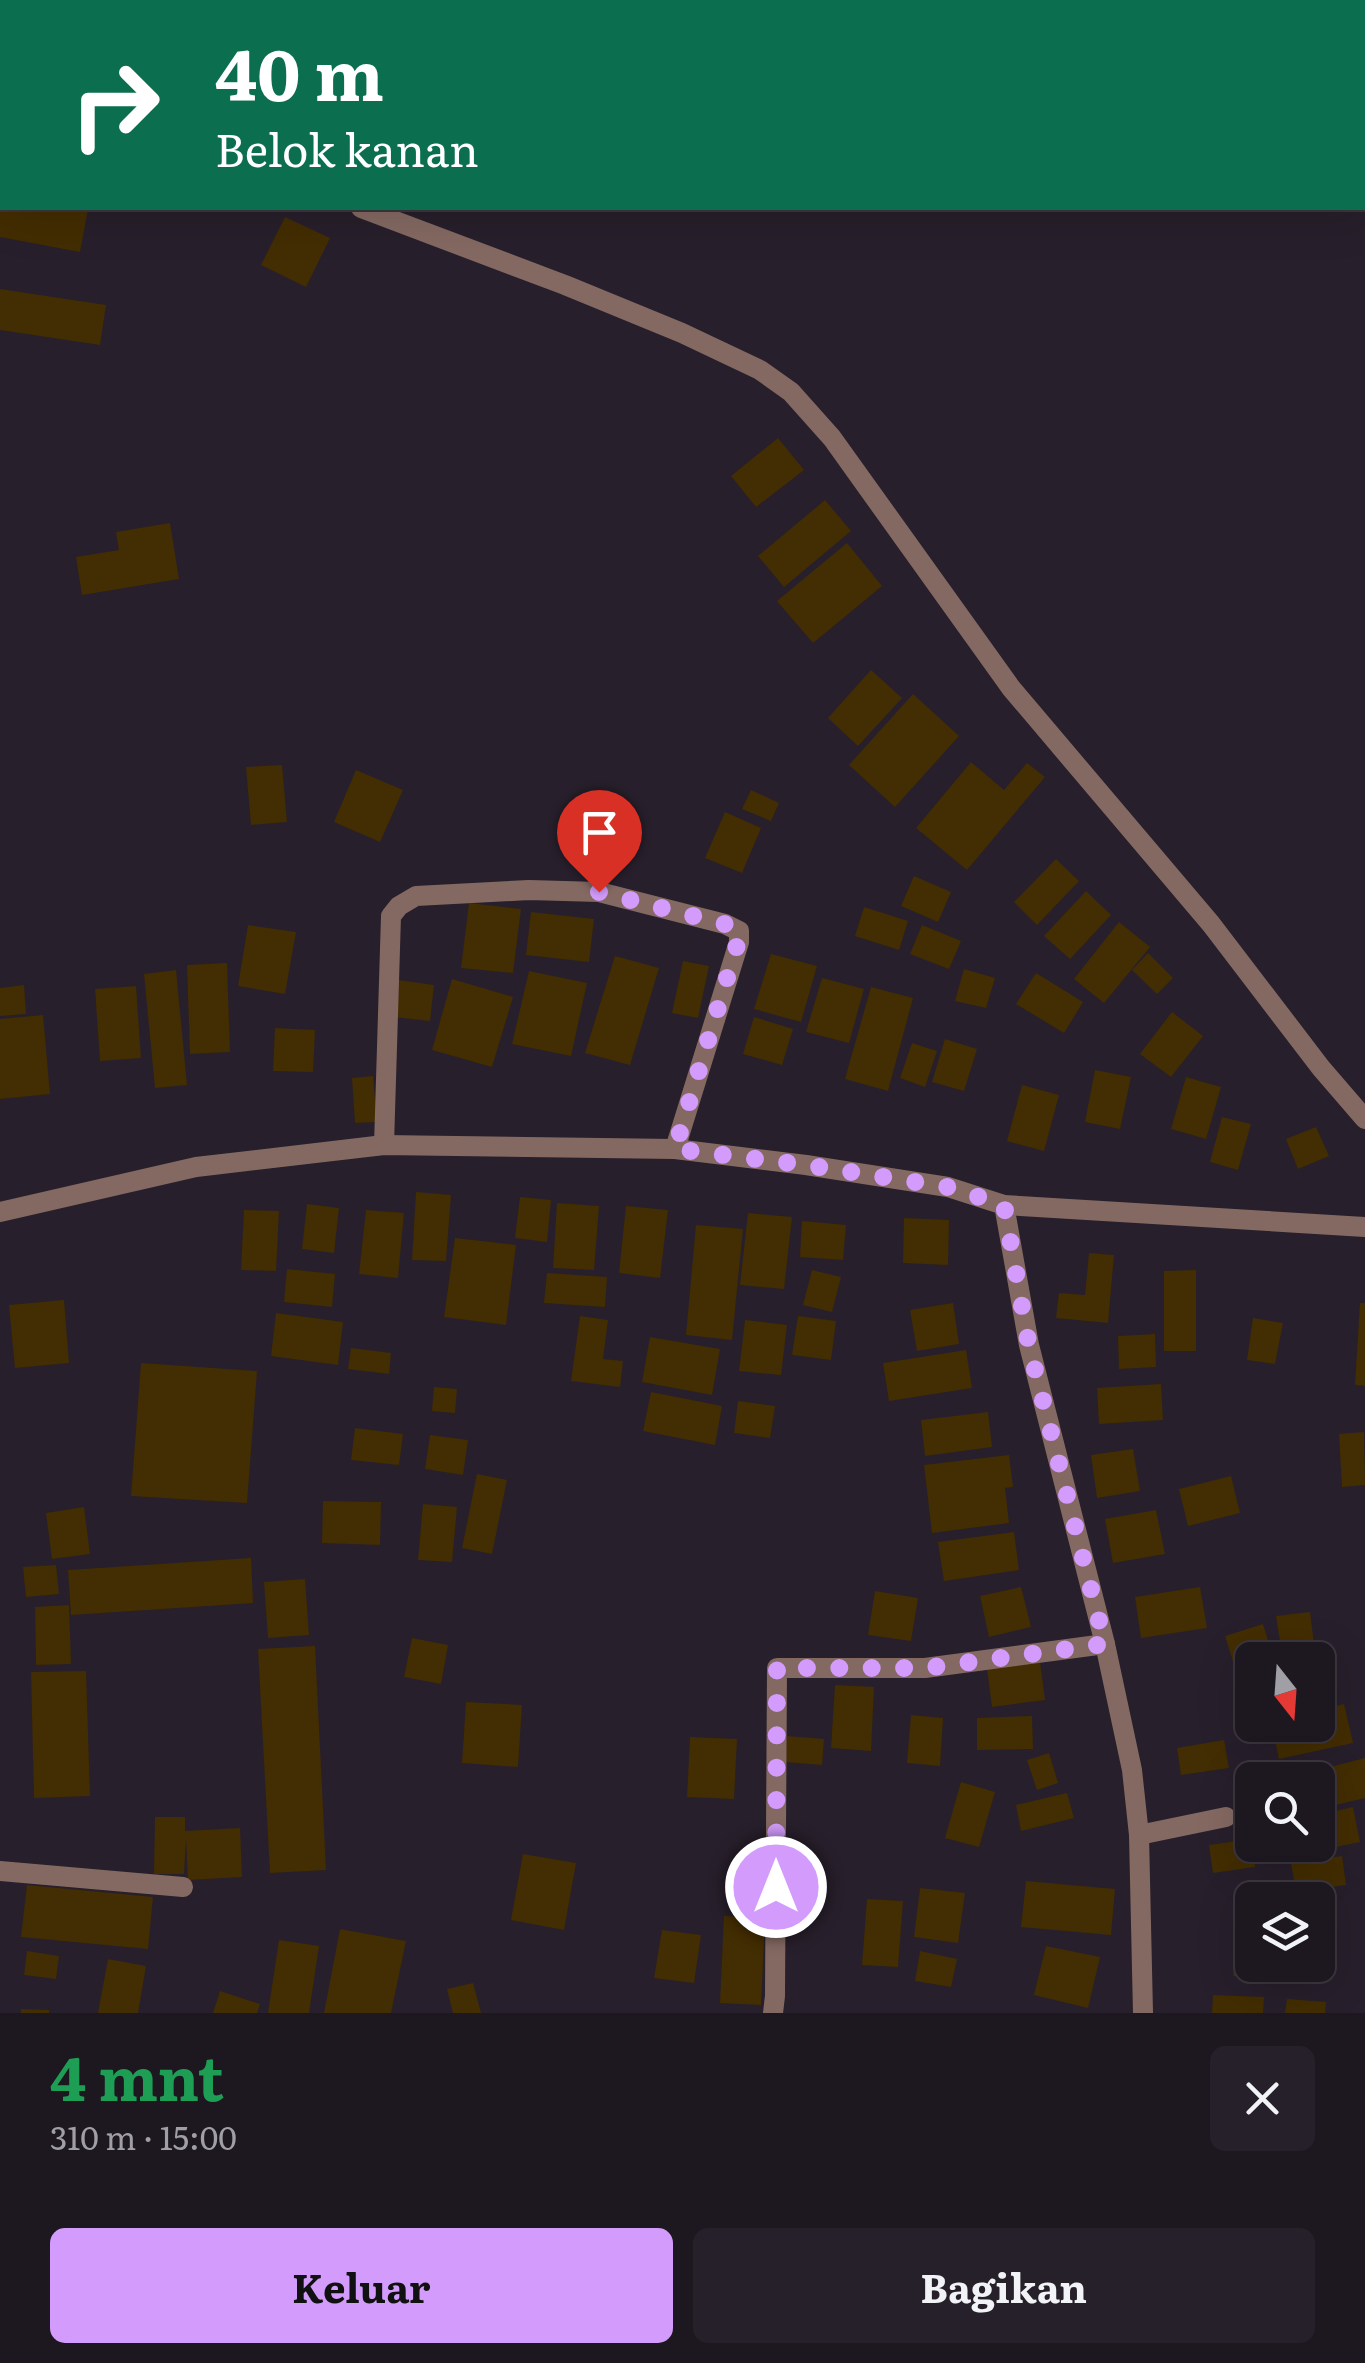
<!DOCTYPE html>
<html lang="id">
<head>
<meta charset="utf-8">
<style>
  :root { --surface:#1d1720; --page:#252029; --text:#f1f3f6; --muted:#a09fa5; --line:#3b363e; --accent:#d39cfc }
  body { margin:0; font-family:Literata,serif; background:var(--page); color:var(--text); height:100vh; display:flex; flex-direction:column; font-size:38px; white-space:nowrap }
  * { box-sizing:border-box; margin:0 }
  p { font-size:32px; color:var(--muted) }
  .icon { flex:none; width:55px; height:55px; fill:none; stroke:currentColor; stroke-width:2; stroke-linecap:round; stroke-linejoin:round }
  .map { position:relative; height:2013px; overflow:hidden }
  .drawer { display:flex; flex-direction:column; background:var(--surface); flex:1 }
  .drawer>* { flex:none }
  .top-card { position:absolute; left:0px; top:0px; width:1365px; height:210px; box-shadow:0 10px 40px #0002,0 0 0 2px var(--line); background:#0b6e4f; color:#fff; overflow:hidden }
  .needle { width:65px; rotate:163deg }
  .fabs { position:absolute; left:1235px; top:1642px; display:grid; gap:20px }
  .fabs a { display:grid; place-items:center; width:100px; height:100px; border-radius:15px; background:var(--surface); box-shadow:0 10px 40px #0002,0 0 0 2px var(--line); font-size:50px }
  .pin { position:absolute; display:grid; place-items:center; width:85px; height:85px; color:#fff; margin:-102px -42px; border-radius:50% 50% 50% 0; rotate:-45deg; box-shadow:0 0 10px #0007 }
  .pin .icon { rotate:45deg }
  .me { position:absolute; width:110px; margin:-55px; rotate:0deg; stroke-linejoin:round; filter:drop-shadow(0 0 8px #0008) }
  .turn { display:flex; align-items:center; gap:35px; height:210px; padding:0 50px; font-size:45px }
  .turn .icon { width:130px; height:130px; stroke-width:2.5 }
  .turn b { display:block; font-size:70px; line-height:85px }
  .round { display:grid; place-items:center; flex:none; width:105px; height:105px; border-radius:15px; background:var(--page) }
  .headline { display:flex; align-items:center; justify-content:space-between; height:170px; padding:0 50px }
  h1 { font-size:60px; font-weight:700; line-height:75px; color:#1e9e55 }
  .action { display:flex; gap:20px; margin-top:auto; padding:20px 50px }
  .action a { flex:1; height:115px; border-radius:15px; background:var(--accent); color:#111; font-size:40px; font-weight:700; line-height:115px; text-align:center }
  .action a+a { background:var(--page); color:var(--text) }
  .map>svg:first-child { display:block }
</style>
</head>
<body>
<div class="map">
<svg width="1365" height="2013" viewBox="0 0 1365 2013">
  <rect width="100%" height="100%" fill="#271f2b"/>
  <g fill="#432d02">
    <path d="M0,208L88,209L80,252L0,237Z"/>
    <path d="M285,217L330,238L306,287L261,265Z"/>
    <path d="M0,289L106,305L100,345L0,330Z"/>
    <path d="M778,438L804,470L756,507L731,476Z"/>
    <path d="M825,500L851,531L784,587L758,556Z"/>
    <path d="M170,523L179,579L82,595L76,557L119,550L116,532Z"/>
    <path d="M847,543L882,586L813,643L777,601Z"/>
    <path d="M871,670L902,698L858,746L828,718Z"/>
    <path d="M913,694L959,736L895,807L849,765Z"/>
    <path d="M971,762L1004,790L1027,763L1045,777L967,870L916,828Z"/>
    <path d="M282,765L287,822L251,825L246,767Z"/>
    <path d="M356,770L403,790L380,842L334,822Z"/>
    <path d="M751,790L779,803L771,821L742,809Z"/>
    <path d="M725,812L761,828L742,873L705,858Z"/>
    <path d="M1056,859L1079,881L1037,925L1014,902Z"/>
    <path d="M914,876L951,892L938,922L901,906Z"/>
    <path d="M1086,891L1111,915L1070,959L1044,936Z"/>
    <path d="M469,903L521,909L513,973L461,968Z"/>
    <path d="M864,907L908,921L899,950L855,936Z"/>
    <path d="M531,912L594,919L589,962L526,955Z"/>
    <path d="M1119,922L1150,947L1104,1003L1074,979Z"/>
    <path d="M248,925L296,932L285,994L238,986Z"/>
    <path d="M922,925L961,941L949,969L910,954Z"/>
    <path d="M1148,953L1173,978L1157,994L1132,970Z"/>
    <path d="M771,954L817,966L801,1022L754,1009Z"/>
    <path d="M615,956L659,968L630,1065L585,1053Z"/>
    <path d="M683,961L709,966L698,1018L672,1013Z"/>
    <path d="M227,963L230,1052L190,1054L187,965Z"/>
    <path d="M964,969L995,978L986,1008L955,1001Z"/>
    <path d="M176,970L187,1085L155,1088L144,974Z"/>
    <path d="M529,971L587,983L571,1056L512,1044Z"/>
    <path d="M1036,973L1083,1002L1064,1033L1016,1004Z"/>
    <path d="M822,978L864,989L849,1043L806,1032Z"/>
    <path d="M452,979L513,997L492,1067L432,1050Z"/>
    <path d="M398,980L434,985L430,1021L394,1017Z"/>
    <path d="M24,985L26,1014L0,1016V988Z"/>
    <path d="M136,986L141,1058L100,1061L95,989Z"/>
    <path d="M871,987L913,998L888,1091L845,1079Z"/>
    <path d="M1172,1012L1203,1036L1171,1077L1140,1054Z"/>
    <path d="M43,1015L50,1094L0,1099V1019Z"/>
    <path d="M754,1017L793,1029L782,1065L743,1054Z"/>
    <path d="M275,1028L315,1030L313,1072L273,1071Z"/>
    <path d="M945,1039L977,1049L964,1091L932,1082Z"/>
    <path d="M912,1043L937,1051L925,1087L900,1078Z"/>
    <path d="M1095,1070L1131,1077L1120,1129L1085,1122Z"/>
    <path d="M373,1076L377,1122L355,1123L352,1078Z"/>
    <path d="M1186,1077L1221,1087L1206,1139L1171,1129Z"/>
    <path d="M1022,1085L1059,1095L1044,1151L1007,1141Z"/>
    <path d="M1222,1117L1251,1124L1238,1170L1210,1162Z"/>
    <path d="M1316,1127L1329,1156L1298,1169L1286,1139Z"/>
    <path d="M416,1192L451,1195L446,1261L412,1260Z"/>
    <path d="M520,1197L551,1200L547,1242L515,1238Z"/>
    <path d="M557,1203L599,1206L594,1270L553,1268Z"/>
    <path d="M307,1204L339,1208L334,1253L302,1249Z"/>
    <path d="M626,1206L668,1210L660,1278L619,1273Z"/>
    <path d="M244,1210L279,1211L276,1271L241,1270Z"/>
    <path d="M366,1210L404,1213L398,1278L359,1274Z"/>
    <path d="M748,1213L792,1217L784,1289L740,1285Z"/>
    <path d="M904,1218L949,1220L948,1265L903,1263Z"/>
    <path d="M802,1221L846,1225L843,1260L800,1257Z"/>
    <path d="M696,1225L743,1229L732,1340L686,1335Z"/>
    <path d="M455,1238L516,1245L506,1325L444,1317Z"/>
    <path d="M1089,1253L1114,1255L1108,1323L1056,1318L1059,1293L1085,1295Z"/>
    <path d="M287,1269L335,1274L332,1307L284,1302Z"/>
    <path d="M812,1270L841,1277L832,1312L803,1305Z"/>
    <path d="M1196,1270V1351H1164V1271Z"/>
    <path d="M547,1273L607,1277L605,1307L544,1303Z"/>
    <path d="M64,1300L69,1363L15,1368L9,1305Z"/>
    <path d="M953,1303L959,1344L917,1351L910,1310Z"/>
    <path d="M1360,1303H1365V1386L1355,1385Z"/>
    <path d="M276,1313L343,1322L338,1365L271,1356Z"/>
    <path d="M580,1316L608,1320L603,1359L623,1361L620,1387L571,1381Z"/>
    <path d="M798,1316L836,1321L831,1360L792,1355Z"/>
    <path d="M1253,1318L1283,1323L1275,1364L1247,1360Z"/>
    <path d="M745,1320L787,1325L781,1375L739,1371Z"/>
    <path d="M1155,1334L1156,1367L1119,1369L1118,1336Z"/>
    <path d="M650,1337L720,1349L712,1395L642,1382Z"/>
    <path d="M351,1348L391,1353L389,1374L348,1369Z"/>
    <path d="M966,1350L972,1388L889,1401L883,1363Z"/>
    <path d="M141,1363L257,1371L247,1503L131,1496Z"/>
    <path d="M1161,1384L1163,1420L1099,1424L1097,1388Z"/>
    <path d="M434,1387L457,1389L455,1413L432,1411Z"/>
    <path d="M651,1392L722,1406L715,1445L643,1431Z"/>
    <path d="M738,1401L775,1406L770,1438L734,1433Z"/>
    <path d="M988,1412L992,1447L925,1456L921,1420Z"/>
    <path d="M355,1428L403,1434L399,1465L351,1460Z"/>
    <path d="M1364,1432L1365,1485L1342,1487L1339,1434Z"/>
    <path d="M430,1435L468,1440L463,1475L425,1469Z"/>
    <path d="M1133,1449L1140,1491L1097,1498L1091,1455Z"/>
    <path d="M1009,1455L1013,1487L1005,1488L1009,1523L932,1533L924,1465Z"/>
    <path d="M477,1474L507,1480L492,1554L462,1548Z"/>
    <path d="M1231,1476L1240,1513L1188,1526L1179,1489Z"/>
    <path d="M323,1501L381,1502L380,1545L322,1543Z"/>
    <path d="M423,1504L457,1507L452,1562L418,1560Z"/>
    <path d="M84,1507L90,1554L52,1559L46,1513Z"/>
    <path d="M1156,1510L1165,1554L1113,1563L1105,1519Z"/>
    <path d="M1014,1532L1019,1570L944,1581L938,1542Z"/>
    <path d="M251,1558L253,1603L71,1615L68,1570Z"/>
    <path d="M56,1565L59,1594L26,1597L23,1567Z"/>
    <path d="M305,1579L309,1635L268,1638L264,1582Z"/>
    <path d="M1021,1587L1031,1627L989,1637L980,1596Z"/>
    <path d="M1200,1587L1207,1628L1141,1638L1135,1597Z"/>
    <path d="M875,1591L918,1598L911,1641L868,1635Z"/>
    <path d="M69,1605L71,1664L36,1665L35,1607Z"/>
    <path d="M1310,1612L1316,1660H1283L1276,1616Z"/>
    <path d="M1263,1624L1274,1660H1252V1669L1237,1674L1225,1636Z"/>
    <path d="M412,1638L448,1645L441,1684L404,1677Z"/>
    <path d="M315,1646L326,1870L270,1873L258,1649Z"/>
    <path d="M1040,1662L1045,1700L992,1707L987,1669Z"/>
    <path d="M86,1671L90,1796L34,1798L31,1672Z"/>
    <path d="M835,1685L874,1687L871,1751L831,1748Z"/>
    <path d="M466,1702L522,1705L518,1767L462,1763Z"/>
    <path d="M1344,1704L1353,1743L1279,1759L1272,1725H1318V1710Z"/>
    <path d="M911,1715L943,1718L940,1766L907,1763Z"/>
    <path d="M1032,1716L1033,1749L977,1750V1718Z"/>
    <path d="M787,1736L824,1739L822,1765L785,1762Z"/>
    <path d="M690,1737L737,1739L734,1799L687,1797Z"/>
    <path d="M1224,1740L1229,1768L1181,1775L1177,1748Z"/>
    <path d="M1049,1753L1058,1783L1037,1790L1027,1760Z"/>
    <path d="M1365,1758V1798L1318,1809V1780H1309L1307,1773Z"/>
    <path d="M961,1782L995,1792L979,1847L945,1838Z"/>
    <path d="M1067,1793L1074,1818L1021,1831L1016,1805Z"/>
    <path d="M1353,1807L1360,1842L1297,1855L1295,1845H1318V1815Z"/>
    <path d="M155,1817H185V1831L240,1828L242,1877L188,1880L186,1838L184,1874H154Z"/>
    <path d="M1251,1839L1255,1867L1213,1873L1209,1845Z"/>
    <path d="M523,1854L576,1863L564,1930L511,1920Z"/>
    <path d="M1342,1856L1346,1885L1296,1892L1291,1863Z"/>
    <path d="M1026,1881L1115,1889L1111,1935L1021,1927Z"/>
    <path d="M27,1885L153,1897L148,1949L21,1937Z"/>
    <path d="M920,1888L965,1893L958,1943L914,1937Z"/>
    <path d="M1272,1894V1900H1252V1934L1237,1935L1235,1897Z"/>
    <path d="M867,1899L903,1901L898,1967L862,1965Z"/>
    <path d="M724,1916L765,1918L761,2005L720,2003Z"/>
    <path d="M340,1929L406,1941L391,2013H324Z"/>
    <path d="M662,1930L701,1935L694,1983L654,1978Z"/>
    <path d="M279,1940L319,1946L309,2013H268Z"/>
    <path d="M1046,1946L1100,1957L1088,2008L1034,1995Z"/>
    <path d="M1236,1948L1252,1951V1965H1280L1278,1982L1233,1976Z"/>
    <path d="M27,1951L59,1956L56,1979L24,1975Z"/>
    <path d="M920,1951L957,1959L951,1987L915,1981Z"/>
    <path d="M108,1959L146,1966L138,2013H98Z"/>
    <path d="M473,1983L481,2013H453L447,1989Z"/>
    <path d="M220,1991L260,2004L257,2013H213Z"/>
    <path d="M1213,1995L1264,1997L1263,2013H1212Z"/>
    <path d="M1287,1999L1326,2002L1325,2013H1285Z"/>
    <path d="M21,2009L49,2010V2013H21Z"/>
  </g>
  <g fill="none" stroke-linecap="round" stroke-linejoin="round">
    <g stroke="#846962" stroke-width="20">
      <path d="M0,98L2,99"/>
      <path d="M361,208L565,285L682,333L760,370L791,392L832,438L1011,688L1211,924L1321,1068L1365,1119"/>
      <path d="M384,1145L391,916L399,906L416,896L529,890L599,892L725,924L739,931V942L675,1149"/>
      <path d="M1004,1205L1029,1345L1105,1644L1132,1770L1139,1835L1143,2013"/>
      <path d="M0,1212L196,1167L384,1145L675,1149L806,1165L948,1187L1004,1205L1365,1227"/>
      <path d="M1139,1835L1226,1817"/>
      <path d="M0,1871L183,1887"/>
      <path d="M773,2013L775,1996L777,1668H925L1105,1644"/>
    </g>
  </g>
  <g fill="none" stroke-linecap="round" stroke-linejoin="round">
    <path stroke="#d39cfc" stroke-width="18" stroke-dasharray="0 32.4" d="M599,892L725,924L739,931L738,942L675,1149L806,1165L948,1187L1004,1205L1029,1346L1105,1644L926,1668H777L776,1887"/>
  </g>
</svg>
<div class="fabs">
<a><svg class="needle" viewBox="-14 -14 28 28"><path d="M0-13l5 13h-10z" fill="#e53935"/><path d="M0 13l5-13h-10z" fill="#a09fa5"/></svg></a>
<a><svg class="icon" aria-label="search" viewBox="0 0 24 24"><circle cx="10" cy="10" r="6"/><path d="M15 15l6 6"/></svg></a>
<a><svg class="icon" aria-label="layers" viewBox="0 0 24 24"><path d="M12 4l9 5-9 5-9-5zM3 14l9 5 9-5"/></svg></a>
</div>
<div class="pin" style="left:599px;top:892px;background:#d93025"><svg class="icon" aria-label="arrive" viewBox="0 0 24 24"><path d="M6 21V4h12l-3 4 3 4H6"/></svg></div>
<svg class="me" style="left:776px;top:1887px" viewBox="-20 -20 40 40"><circle r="17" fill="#d39cfc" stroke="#fff" stroke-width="3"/><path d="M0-11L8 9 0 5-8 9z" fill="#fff"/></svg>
<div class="top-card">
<div class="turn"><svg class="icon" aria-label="right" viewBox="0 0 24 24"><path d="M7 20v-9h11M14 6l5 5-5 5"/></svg><div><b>40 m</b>Belok kanan</div></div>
</div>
</div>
<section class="drawer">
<div class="headline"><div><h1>4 mnt</h1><p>310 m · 15:00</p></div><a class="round"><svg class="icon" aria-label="close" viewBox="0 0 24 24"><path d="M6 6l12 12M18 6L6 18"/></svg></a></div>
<div class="action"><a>Keluar</a><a>Bagikan</a></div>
</section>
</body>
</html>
